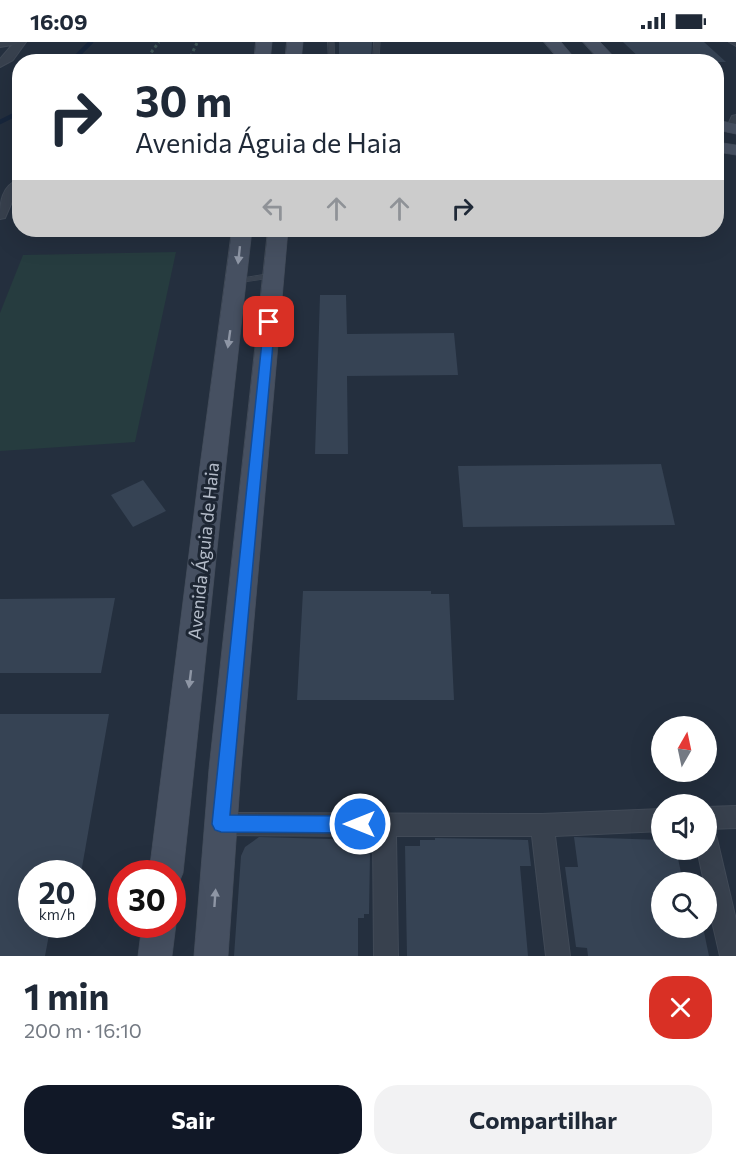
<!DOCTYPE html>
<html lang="pt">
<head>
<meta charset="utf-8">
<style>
  :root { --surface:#fff; --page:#f2f2f3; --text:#1f2937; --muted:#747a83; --accent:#111827 }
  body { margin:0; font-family:Commissioner,sans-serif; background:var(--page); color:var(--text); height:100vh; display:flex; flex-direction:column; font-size:22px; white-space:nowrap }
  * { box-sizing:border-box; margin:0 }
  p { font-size:20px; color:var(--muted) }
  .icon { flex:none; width:33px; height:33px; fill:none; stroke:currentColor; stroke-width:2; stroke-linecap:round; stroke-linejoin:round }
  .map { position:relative; height:914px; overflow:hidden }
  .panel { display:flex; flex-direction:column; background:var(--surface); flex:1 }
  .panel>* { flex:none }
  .top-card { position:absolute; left:12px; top:12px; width:712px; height:183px; border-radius:24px; box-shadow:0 6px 24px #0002; background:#fff; color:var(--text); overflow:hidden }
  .needle { width:39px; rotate:9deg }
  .tools { position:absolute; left:651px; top:674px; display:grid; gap:12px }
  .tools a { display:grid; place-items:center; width:66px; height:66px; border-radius:50%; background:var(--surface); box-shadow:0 6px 24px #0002; font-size:30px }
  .speed { position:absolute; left:18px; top:818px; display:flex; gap:12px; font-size:30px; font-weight:700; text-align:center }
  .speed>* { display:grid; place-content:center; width:78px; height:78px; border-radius:50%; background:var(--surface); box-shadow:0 6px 24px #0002; line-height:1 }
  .speed small { font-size:15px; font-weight:400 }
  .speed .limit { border:9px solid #d22; background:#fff; color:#111 }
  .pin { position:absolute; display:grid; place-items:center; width:51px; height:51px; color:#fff; margin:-26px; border-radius:12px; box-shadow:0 3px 9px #0006 }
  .me { position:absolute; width:66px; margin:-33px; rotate:270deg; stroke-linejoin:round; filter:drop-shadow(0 0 4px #0008) }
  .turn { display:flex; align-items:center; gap:21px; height:126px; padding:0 24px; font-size:27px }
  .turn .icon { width:78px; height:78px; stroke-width:2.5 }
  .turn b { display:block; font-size:42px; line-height:51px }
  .lanes { display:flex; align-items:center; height:57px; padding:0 24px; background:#0003; justify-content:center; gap:30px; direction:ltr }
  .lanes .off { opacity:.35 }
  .round { display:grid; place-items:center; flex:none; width:63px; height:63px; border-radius:24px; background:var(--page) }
  .headline { display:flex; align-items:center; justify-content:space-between; height:102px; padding:0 24px }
  h1 { font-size:36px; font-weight:700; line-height:45px }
  .action { display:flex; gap:12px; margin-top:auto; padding:12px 24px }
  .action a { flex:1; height:69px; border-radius:24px; background:var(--accent); color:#fff; font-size:24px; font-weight:700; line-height:69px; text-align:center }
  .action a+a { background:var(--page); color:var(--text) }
  .status { display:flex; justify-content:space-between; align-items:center; height:42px; padding:0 30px; background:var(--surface); direction:ltr }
  .status svg { height:16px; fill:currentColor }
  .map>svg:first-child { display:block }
</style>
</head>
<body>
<div class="status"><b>16:09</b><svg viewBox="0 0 49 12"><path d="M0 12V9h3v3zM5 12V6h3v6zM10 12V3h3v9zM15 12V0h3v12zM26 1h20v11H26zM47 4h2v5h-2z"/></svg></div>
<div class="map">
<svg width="736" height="914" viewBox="0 0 736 914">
  <rect width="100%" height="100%" fill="#242f3e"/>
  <path fill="#263c3f" d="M176,210L135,400L0,409V271L23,213Z"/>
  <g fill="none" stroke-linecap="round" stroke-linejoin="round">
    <g stroke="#17263c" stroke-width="4.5">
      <path d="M71,20L91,0"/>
      <path d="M0,80L20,70"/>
    </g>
  </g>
  <g fill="#364354">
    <path d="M339,0H372L371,20H339Z"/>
    <path d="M623,0H704L726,20H644Z"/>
    <path d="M320,253H346L347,292L454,291L458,333L347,334L348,412H315Z"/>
    <path d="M661,422L675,483L463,485L458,424Z"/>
    <path d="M143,438L166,469L133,485L111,453Z"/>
    <path d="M303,549H431V552H449L454,658H297Z"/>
    <path d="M115,556L101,631H0V557Z"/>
    <path d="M0,672H109L81,831H32L23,878H32V882H51L45,914H0Z"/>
    <path d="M259,795L365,798L370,812L369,872H364V876H358V914H234L241,814L245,805Z"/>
    <path d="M574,795L662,798V807H676L683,840H662V885H703L709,914H588L587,906L576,905L565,825H578Z"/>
    <path d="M435,796L528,798L531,824H520L528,914H407L405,804H420V798H435Z"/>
  </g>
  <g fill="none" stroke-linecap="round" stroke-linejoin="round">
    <defs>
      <g id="lane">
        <path d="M328,0H334L335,20H329Z"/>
        <path d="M374,0H380L379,20H373Z"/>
        <path d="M274,231L278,233L277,235L237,241L233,239L237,237Z"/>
      </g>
      <g id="street">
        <path d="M0,0H26L13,18L0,25V17L12,3L0,5Z"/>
        <path d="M729,0H736V4Z"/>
        <path d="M736,73V90H728L726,87L732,74Z"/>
        <path d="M20,137V150L14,155L5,176L0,177C0,160 1,144 20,137Z"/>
        <path d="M736,764V786L709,787L714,789L717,797L736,878V914H720L706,853V840H704L697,807H706V765Z"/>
        <path d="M662,767V789L555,794L570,914H546L532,794H396L398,914H374L373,794L221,793L213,790L210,782L213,774L221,771L542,772Z"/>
      </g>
      <g id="secondary">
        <path d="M256,0H272L270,20H254Z"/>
        <path d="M287,0H303L301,20H285Z"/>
        <path d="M544,0H561L578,20H561Z"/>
        <path d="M583,0H600L619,20H601Z"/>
        <path d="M717,78L736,82V92L717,88Z"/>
        <path d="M717,100L736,103V113L717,110Z"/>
        <path d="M232,188H252C227,402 206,617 183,831L178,843L172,845V831H149L200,424Z"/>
        <path d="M268,188H288L241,727L228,914H194L209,727Z"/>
        <path d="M172,873L176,882L172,914H138L142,882H172Z"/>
      </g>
    </defs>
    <use href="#lane" stroke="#414a57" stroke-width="1"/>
    <use href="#street" stroke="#414a57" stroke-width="2"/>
    <use href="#secondary" stroke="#414a57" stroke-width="1"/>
    <g stroke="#3f5557" stroke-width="3" stroke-dasharray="3 3" stroke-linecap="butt">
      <path d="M144,20L159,0"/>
      <path d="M188,20L197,1"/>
    </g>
    <use href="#lane" fill="#38414e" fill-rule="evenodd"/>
    <use href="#street" fill="#38414e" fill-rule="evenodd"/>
    <use href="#secondary" fill="#465061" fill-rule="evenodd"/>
  </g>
  <defs><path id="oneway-solid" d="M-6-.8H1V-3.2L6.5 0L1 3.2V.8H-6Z" transform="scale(1.5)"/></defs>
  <g fill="#8e96a5">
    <use href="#oneway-solid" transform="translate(239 213) rotate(96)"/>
    <use href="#oneway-solid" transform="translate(229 297) rotate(98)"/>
    <use href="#oneway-solid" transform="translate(190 637) rotate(97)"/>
    <use href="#oneway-solid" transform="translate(215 856) rotate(-86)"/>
  </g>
  <path fill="#1a73e8" stroke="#114b97" stroke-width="1.5" d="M269,276L275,280L230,773L360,774L367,776L369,782L367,788L360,791L221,790L215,788L212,782L264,280Z"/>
  <g text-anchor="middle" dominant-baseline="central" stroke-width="6" stroke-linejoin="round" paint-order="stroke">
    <g font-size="18" fill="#b4bcc9" stroke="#1d2633">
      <text transform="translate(203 509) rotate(-84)">Avenida Águia de Haia</text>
    </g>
  </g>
</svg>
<div class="tools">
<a><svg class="needle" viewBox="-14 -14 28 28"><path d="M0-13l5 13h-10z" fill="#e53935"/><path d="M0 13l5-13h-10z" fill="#747a83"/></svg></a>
<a><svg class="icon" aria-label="sound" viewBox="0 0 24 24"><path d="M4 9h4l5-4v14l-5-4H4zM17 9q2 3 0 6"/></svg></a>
<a><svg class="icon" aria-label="search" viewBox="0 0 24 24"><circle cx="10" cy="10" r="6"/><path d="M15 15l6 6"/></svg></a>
</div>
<div class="speed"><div>20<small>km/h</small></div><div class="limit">30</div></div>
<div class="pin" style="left:269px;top:280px;background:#d93025"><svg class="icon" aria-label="arrive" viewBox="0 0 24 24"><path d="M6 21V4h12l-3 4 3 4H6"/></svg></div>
<svg class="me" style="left:360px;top:782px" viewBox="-20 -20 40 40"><circle r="17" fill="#1a73e8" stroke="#fff" stroke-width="3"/><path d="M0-11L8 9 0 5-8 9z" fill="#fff"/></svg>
<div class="top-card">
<div class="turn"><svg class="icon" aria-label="right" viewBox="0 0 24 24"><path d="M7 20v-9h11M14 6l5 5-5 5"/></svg><div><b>30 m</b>Avenida Águia de Haia</div></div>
<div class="lanes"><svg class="icon off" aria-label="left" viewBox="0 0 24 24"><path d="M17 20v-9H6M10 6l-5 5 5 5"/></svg><svg class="icon off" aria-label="ahead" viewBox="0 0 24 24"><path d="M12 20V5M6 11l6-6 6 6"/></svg><svg class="icon off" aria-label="ahead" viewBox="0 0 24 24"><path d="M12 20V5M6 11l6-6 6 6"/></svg><svg class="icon" aria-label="right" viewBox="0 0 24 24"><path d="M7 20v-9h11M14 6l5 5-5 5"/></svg></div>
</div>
</div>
<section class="panel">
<div class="headline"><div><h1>1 min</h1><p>200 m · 16:10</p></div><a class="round" style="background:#d93025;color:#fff"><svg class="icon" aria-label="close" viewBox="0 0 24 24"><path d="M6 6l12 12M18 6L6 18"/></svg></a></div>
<div class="action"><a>Sair</a><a>Compartilhar</a></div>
</section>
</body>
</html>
